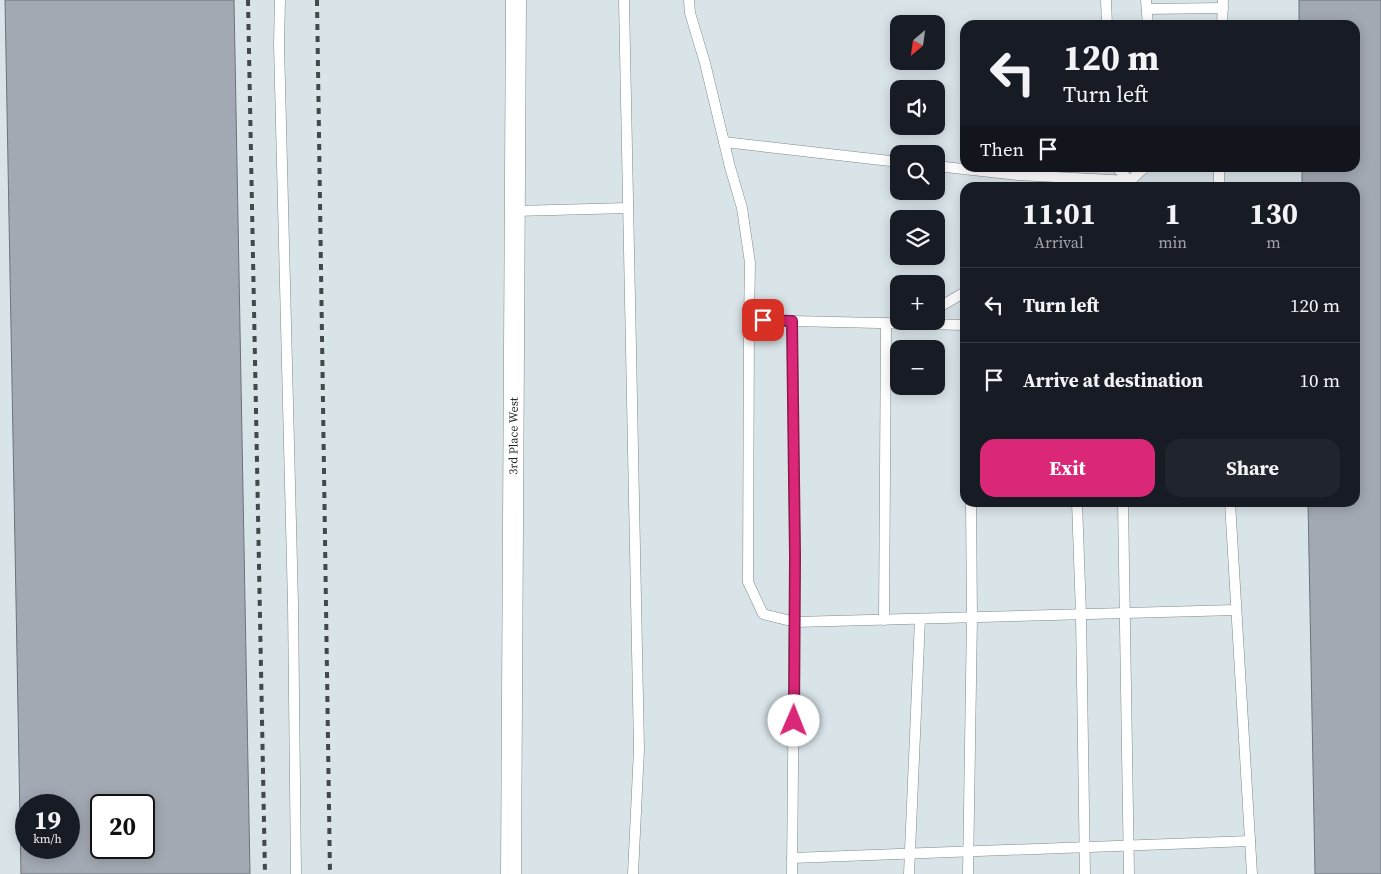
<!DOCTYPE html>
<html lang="en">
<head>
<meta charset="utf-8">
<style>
  :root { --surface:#171b24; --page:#20242c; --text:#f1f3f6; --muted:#9ea1a6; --line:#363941; --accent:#db2777 }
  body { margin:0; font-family:"Source Serif 4",serif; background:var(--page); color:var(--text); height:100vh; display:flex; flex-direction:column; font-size:19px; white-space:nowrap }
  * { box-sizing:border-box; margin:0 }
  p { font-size:16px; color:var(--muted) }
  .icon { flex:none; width:28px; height:28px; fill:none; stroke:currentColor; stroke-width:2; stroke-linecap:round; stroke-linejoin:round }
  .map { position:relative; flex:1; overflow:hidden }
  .panel { position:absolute; left:960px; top:182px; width:400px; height:325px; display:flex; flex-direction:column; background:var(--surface); border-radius:15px; box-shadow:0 2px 12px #0003 }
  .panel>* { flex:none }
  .guide { position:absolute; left:960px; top:20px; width:400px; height:152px; border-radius:15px; box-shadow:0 2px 12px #0003; background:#171b24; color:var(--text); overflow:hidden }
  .needle { width:32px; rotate:209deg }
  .buttons { position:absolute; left:890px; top:15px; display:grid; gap:10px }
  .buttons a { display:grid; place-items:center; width:55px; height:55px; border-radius:10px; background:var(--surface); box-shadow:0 2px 12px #0003; font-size:25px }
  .speed { position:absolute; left:15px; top:794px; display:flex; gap:10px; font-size:25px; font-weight:700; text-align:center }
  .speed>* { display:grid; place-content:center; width:65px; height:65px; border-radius:50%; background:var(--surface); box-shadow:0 2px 12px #0003; line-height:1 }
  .speed small { font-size:12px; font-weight:400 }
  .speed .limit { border:2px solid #111; border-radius:8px; background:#fff; color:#111 }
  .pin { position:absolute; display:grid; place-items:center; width:42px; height:42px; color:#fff; margin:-21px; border-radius:10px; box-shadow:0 2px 8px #0006 }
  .me { position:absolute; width:55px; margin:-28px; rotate:1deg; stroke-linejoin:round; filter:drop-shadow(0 0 4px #0008) }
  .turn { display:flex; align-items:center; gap:18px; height:105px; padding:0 20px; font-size:22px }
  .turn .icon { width:65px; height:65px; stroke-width:2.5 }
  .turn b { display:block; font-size:35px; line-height:42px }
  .then { display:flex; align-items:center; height:48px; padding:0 20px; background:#0003; gap:10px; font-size:19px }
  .eta { display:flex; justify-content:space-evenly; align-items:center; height:85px; text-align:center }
  .eta b { font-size:30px; font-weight:700; line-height:35px }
  .button { display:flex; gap:10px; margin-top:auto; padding:10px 20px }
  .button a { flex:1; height:58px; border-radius:15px; background:var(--accent); color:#fff; font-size:20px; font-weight:700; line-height:58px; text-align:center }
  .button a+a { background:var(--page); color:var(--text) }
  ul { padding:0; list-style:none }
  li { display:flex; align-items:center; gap:15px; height:75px; padding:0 20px; border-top:1px solid var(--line) }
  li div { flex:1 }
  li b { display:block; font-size:19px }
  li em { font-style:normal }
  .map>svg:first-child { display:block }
</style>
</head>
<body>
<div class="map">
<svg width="1381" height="874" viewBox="0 0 1381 874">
  <rect width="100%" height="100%" fill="#d9e4e9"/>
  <g fill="#a3a9b2" stroke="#6c7279" fill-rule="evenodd">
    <path d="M5,0H234L250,874H21ZM26,805H69V848H26ZM101,805H144V848H101Z"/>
    <path d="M1299,0H1381V874H1315L1308,502H1355V188H1302V168H1355V25H1299Z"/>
  </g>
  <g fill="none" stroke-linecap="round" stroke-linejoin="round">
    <defs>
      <g id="service">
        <path d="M280,0L279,44L293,604L296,874"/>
        <path d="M624,0L639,749L633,874"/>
        <path d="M689,0L690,13L705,63L730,167L742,208L750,263L749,320"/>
        <path d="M1106,0L1107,25"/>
        <path d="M1146,0L1148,25"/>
        <path d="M1147,9L1223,8"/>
        <path d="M1222,25L1223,0"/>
        <path d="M724,142L899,162"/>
        <path d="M936,166L1018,175L1130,181L1129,188"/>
        <path d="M1117,168L1130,181L1144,168"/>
        <path d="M1219,188V168"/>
        <path d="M515,211L628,208"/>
        <path d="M936,309L965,292"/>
        <path d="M792,321L749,320L748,582L763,614L795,622L1236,610"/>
        <path d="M1077,502L1081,614L1085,874"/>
        <path d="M1123,502L1129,874"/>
        <path d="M1230,502L1252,874"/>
        <path d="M884,620L886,323"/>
        <path d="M792,858L1250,841"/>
        <path d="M792,874L795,556L792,321L965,325"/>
        <path d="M909,874L920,619"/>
        <path d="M968,874L972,617L971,502"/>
      </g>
      <g id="minor">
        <path id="s1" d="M511,874L516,0"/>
      </g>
    </defs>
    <use href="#service" stroke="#7f898d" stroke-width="11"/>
    <use href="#minor" stroke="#7f898d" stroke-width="21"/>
    <use href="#service" stroke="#fff" stroke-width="10"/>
    <use href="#minor" stroke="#fff" stroke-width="20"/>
    <g stroke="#43484b" stroke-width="4" stroke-dasharray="6 6" stroke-linecap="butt">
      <path d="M248,0L265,874"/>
      <path d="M317,0L330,874"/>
    </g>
  </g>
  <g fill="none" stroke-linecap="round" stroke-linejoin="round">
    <defs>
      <path id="route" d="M763,320L792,321L795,556L794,721"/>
    </defs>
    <use href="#route" stroke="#8e194d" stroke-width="12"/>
    <use href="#route" stroke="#db2777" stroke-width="9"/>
  </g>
  <g text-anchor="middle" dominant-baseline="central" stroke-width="4" stroke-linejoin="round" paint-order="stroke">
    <g font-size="12" fill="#232729" stroke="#fff">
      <text stroke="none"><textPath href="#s1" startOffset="438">3rd Place West</textPath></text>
    </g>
  </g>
</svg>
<div class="buttons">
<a><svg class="needle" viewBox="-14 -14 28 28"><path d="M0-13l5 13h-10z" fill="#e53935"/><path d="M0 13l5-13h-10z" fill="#9ea1a6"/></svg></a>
<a><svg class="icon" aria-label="sound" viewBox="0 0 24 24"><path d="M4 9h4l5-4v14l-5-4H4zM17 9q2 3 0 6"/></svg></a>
<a><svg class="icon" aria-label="search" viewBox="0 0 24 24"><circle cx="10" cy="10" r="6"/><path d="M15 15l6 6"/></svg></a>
<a><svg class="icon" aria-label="layers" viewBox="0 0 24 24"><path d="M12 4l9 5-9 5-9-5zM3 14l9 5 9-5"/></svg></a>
<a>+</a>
<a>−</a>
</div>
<div class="speed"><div>19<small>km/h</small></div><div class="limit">20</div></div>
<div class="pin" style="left:763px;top:320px;background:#d93025"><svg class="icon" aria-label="arrive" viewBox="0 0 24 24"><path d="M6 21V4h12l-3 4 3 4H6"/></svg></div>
<svg class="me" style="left:794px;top:721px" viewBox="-20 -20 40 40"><circle r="19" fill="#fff"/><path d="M0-13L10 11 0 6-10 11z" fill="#db2777"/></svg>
<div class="guide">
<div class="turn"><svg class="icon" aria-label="left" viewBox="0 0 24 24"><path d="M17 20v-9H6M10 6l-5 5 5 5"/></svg><div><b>120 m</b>Turn left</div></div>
<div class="then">Then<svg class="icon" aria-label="arrive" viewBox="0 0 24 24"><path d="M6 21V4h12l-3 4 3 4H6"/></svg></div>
</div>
<section class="panel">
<div class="eta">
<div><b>11:01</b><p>Arrival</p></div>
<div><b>1</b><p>min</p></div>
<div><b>130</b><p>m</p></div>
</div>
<ul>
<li><svg class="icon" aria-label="left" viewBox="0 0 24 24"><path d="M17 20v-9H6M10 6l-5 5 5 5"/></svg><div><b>Turn left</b></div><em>120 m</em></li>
<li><svg class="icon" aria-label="arrive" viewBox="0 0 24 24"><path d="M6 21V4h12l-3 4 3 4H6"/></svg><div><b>Arrive at destination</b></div><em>10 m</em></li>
</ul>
<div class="button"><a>Exit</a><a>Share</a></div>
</section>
</div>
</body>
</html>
